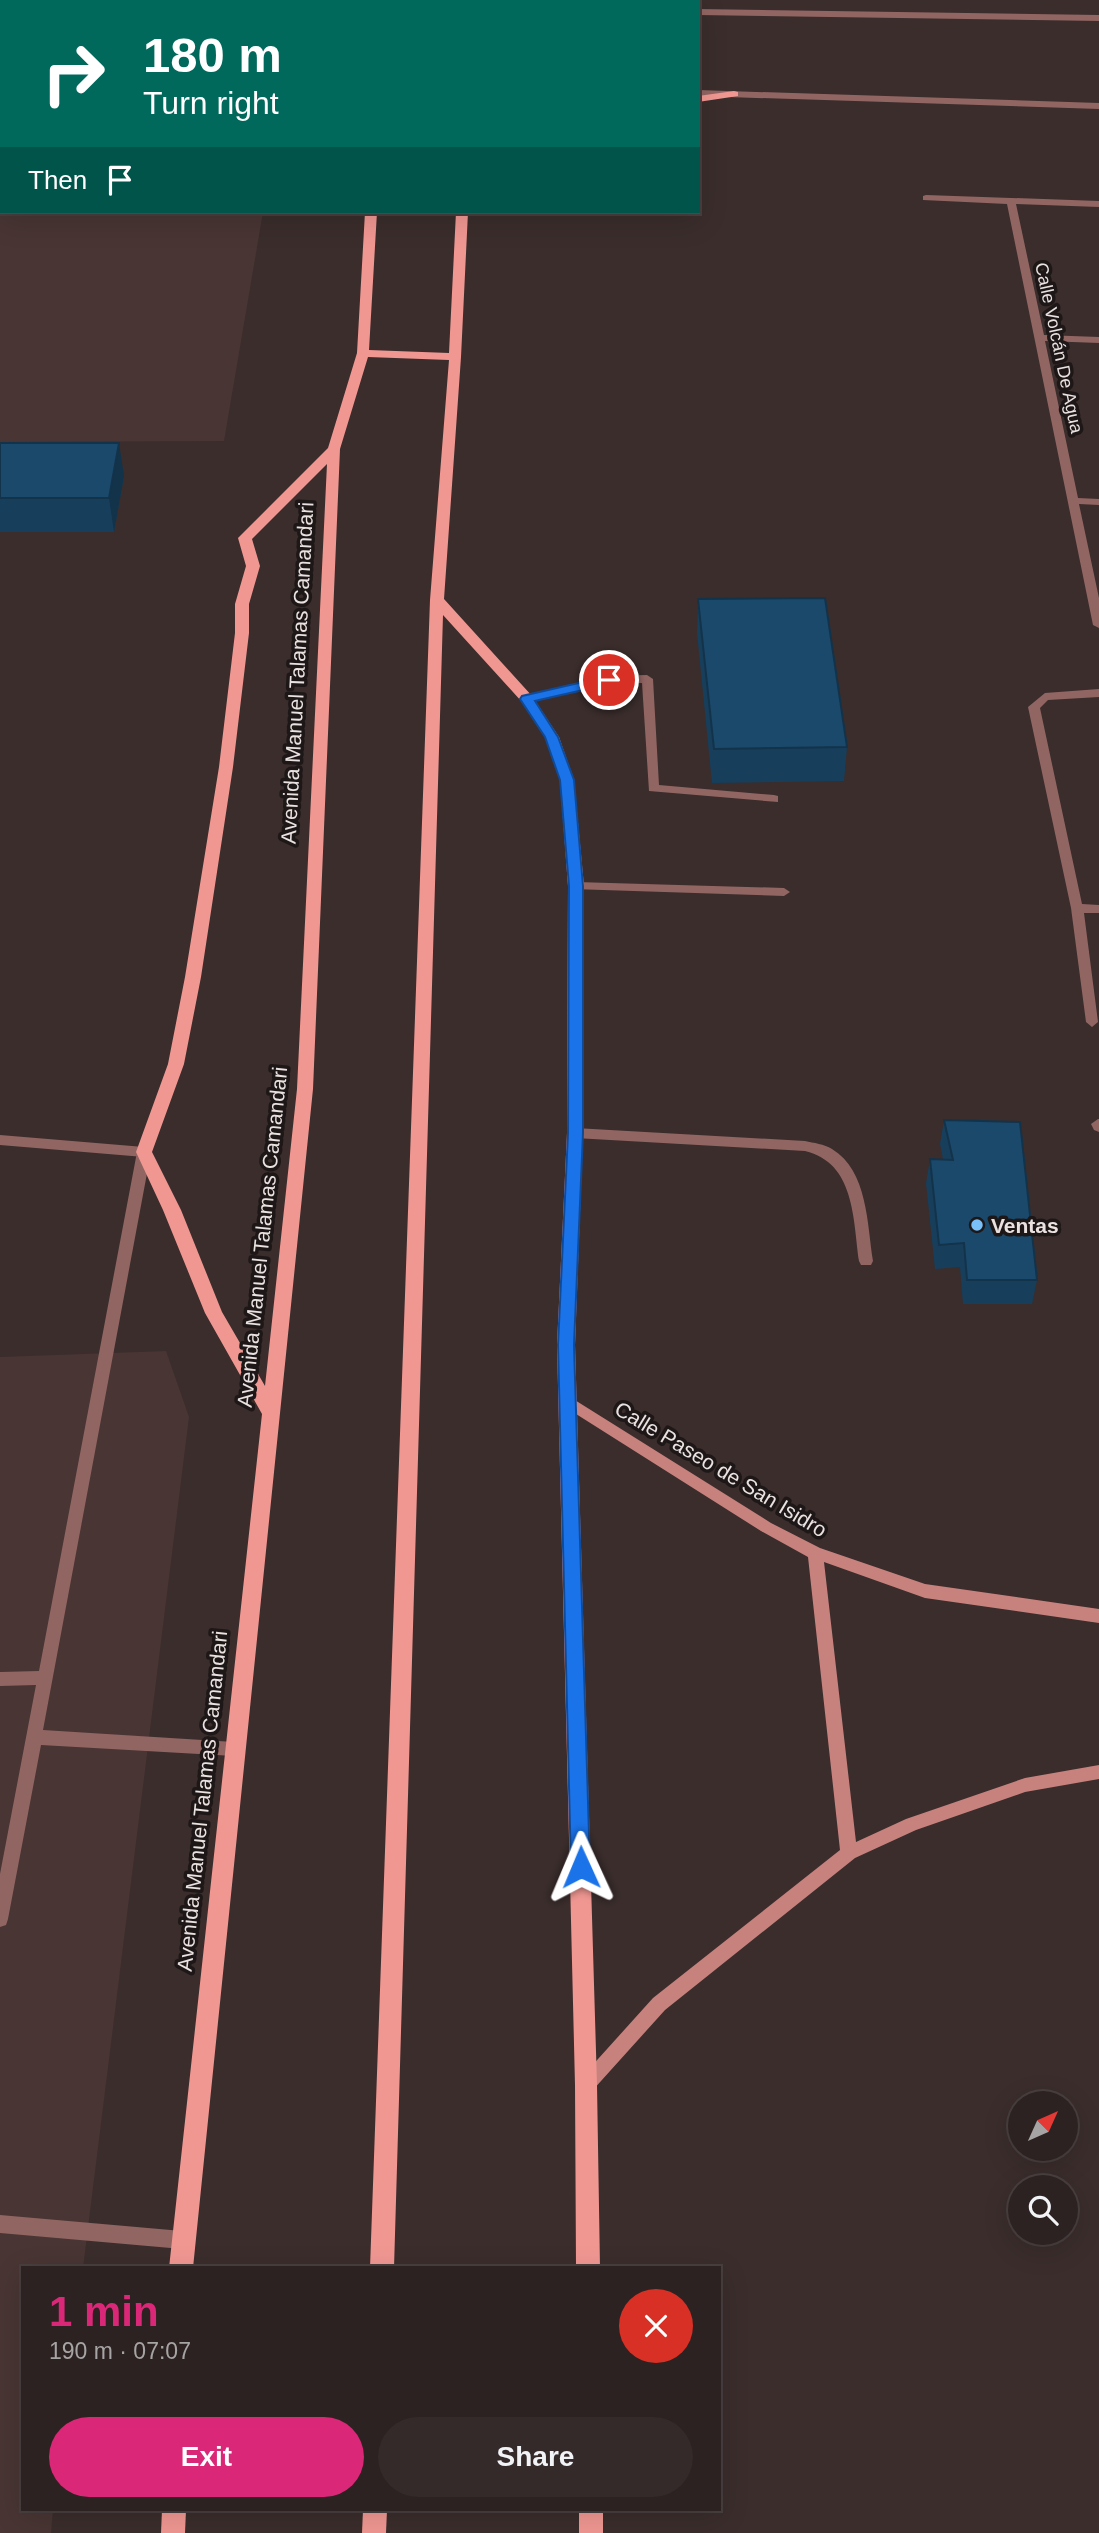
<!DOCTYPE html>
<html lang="en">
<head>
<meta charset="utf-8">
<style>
  :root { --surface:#2c2221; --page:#342a2a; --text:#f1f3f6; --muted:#a6a4a5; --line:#483f3f; --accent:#db2777 }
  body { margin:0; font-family:Helvetica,sans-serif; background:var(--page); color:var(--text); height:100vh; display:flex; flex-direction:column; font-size:26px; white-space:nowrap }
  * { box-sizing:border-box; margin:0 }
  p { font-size:23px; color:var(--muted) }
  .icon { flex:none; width:38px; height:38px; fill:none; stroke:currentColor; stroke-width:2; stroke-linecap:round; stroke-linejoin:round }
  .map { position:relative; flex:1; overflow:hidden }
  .drawer { position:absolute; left:21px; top:2266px; width:700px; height:245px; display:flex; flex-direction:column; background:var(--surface); border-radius:0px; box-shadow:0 7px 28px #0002,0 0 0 2px var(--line) }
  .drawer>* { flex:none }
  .guide { position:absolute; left:0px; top:0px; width:700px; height:214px; box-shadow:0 7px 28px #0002,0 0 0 2px var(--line); background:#00695c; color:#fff; overflow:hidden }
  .needle { width:46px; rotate:45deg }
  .fabs { position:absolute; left:1008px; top:2091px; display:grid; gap:14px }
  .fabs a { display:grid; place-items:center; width:70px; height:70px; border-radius:50%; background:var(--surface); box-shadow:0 7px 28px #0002,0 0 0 2px var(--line); font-size:35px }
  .pin { position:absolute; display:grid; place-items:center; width:60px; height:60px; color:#fff; margin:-30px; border:4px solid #fff; border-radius:50%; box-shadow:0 2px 7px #0007 }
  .me { position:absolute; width:77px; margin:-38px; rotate:359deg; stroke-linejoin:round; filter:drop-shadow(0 0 5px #0008) }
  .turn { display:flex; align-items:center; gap:24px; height:147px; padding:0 28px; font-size:32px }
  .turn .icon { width:91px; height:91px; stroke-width:2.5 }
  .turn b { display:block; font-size:49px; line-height:60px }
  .then { display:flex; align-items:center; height:66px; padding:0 28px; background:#0003; gap:14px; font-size:26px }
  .round { display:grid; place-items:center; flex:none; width:74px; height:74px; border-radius:37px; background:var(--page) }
  .overview { display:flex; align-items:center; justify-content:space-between; height:119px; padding:0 28px }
  h1 { font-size:42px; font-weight:700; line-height:52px; color:var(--accent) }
  .button { display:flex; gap:14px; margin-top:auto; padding:14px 28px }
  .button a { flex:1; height:80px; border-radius:42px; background:var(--accent); color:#fff; font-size:28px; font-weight:700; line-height:80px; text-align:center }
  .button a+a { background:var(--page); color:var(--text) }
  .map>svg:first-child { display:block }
</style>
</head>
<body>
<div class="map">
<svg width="1099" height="2533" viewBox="0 0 1099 2533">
  <rect width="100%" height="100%" fill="#3a2d2c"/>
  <g fill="#483534">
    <path d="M0,90L2,212H263L224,441L0,442Z"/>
    <path d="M166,1351L189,1417L83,2268H23V2510H53L51,2533H0V1357Z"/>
  </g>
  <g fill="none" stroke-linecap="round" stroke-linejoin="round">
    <g fill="#916562" fill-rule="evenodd">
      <path d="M647,675L653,679L659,785L774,795L778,796V802L649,791L642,683L609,684L527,703L521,699L527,695L609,676Z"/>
      <path d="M576,882L784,888L790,892L784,896L572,889L570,886L572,883Z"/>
      <path d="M575,1128L805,1141C814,1143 824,1144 832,1149C868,1171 867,1224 873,1261L871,1265H861L859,1261C853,1219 855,1163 805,1151L575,1138L568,1133Z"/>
      <path d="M144,1147L151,1152L43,1730L234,1742L240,1744L242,1749L240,1754L234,1756L41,1745L8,1919L6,1925L0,1927V1874L36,1685L0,1686V1672L39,1671L137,1152Z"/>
      <path d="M0,2215L182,2231L188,2234L191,2240L188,2246L182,2249L0,2233Z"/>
    </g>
    <g fill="#916562" fill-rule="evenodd">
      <path d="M698,9L1099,15V21L698,15Z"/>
      <path d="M698,90L1099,103V109L698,96Z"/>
      <path d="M926,195L1099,201V207L1016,204L1044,335L1099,337V343L1045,341L1078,498L1099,499V505L1079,504L1099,598V628L1093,625L1007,204L923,200V196Z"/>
      <path d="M1099,689V697L1048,700L1040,708L1082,904L1099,905V913H1084L1098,1022L1092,1027L1086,1022L1071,908L1028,707L1045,693Z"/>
      <path d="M1098,1119H1099V1132L1094,1130L1091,1124Z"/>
    </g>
    <path fill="#916562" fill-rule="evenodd" d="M0,1135L144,1147L151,1152L144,1157L0,1145Z"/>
    <g fill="#c7827e" fill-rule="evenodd">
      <rect x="0" y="25" width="2" height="6"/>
      <rect x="0" y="72" width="2" height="6"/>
      <path d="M570,1397L771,1523L820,1548L925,1584L1099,1609V1623L925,1598L824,1562L856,1842L906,1819L1025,1778L1099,1765V1779L1025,1792L916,1830L855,1858L665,2010L592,2091L586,2094L580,2091L577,2085L580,2079L653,1998L840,1850L808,1557L761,1531L565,1407L563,1403L565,1399Z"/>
    </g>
    <g fill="#f09792" fill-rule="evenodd">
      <path d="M301,0H312L300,2Z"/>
      <rect x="360" y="0" width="10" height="2"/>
      <path d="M450,0H460L461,2H451Z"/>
      <path d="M734,91L738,92V96L698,102V96Z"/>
      <path d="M365,212H377L369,350L449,353L456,212H468L461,357L444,599L532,696L559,737L574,780L584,886L583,1133L575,1345L597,2085L600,2268H576L575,2085L557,1345L567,1133L568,886L560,780L545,737L522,702L443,615L394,2268H370L430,600L449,360L368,357L340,449L313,1089L193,2268H169L262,1414L205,1313L163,1210L136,1152L168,1064L185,977L219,767L235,633V604L246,566L238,538L328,448L357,353ZM327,464L297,1089L265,1386L222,1312L181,1210L152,1152L184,1064L201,977L233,767L249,633V604L260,566L252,539Z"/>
      <path d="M162,2510H186L185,2533H161Z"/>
      <path d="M363,2510H387L386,2533H362Z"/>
      <rect x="579" y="2510" width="24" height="23"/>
    </g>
  </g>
  <g fill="#173f5c">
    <path d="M0,443L124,476L114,532H0Z"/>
    <path d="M698,599L847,747L844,781L712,783L697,633Z"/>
    <path d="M944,1120L1037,1280L1032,1304H963L960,1267L935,1269L926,1183L930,1159H943L940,1144Z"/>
  </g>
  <path fill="#13334b" d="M119,443L124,476L114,532L109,498Z"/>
  <g fill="#1b496b" stroke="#13334b" stroke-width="2">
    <path d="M0,443H119L109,498H0Z"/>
    <path d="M825,598L847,747L714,749L698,599Z"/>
    <path d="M944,1120L1020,1122L1037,1280H967L964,1243L939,1245L930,1159L953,1160Z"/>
  </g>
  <path fill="#1a73e8" stroke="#114b97" stroke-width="2" d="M609,676L616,680L614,683L535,701L558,737L574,780L583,886V1133L574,1345L590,1867L588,1873L581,1875L574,1873L571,1867L558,1345L568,1133L569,886L560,780L545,737L520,699L522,696Z"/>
  <circle fill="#79bff8" stroke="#1d1717" stroke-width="2.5" cx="977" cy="1225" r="7"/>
  <g text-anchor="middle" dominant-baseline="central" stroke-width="7" stroke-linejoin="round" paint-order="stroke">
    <g font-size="18" fill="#eae2e1" stroke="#1d1717">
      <text transform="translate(1059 348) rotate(78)">Calle Volcán De Agua</text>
    </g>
    <g font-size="21" fill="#eae2e1" stroke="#1d1717">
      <text transform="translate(297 673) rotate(-87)">Avenida Manuel Talamas Camandari</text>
      <text transform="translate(262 1237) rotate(-84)">Avenida Manuel Talamas Camandari</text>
      <text transform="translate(721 1469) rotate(31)">Calle Paseo de San Isidro</text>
      <text transform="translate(202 1801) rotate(-84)">Avenida Manuel Talamas Camandari</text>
    </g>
    <g font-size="21" font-weight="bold" fill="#eae2e1" stroke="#1d1717" text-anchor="start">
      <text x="991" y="1225">Ventas</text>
    </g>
  </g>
</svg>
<div class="fabs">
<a><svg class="needle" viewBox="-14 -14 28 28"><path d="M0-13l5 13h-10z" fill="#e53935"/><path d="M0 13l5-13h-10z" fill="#a6a4a5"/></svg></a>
<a><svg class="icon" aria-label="search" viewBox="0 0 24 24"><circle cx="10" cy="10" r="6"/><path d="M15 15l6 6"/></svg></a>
</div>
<div class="pin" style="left:609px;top:680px;background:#d93025"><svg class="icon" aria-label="arrive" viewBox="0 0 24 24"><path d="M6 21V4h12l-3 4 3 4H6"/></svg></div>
<svg class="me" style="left:581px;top:1867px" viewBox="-20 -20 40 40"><path d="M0-17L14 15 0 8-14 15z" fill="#1a73e8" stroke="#fff" stroke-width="4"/></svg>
<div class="guide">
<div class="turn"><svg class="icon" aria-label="right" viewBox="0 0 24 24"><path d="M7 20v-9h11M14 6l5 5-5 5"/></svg><div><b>180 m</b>Turn right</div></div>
<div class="then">Then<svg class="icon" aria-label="arrive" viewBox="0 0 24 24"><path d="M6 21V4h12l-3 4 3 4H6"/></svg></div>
</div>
<section class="drawer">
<div class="overview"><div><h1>1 min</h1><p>190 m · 07:07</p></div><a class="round" style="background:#d93025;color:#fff"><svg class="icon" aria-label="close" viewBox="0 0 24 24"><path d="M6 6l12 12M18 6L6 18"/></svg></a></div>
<div class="button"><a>Exit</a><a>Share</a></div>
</section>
</div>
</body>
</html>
